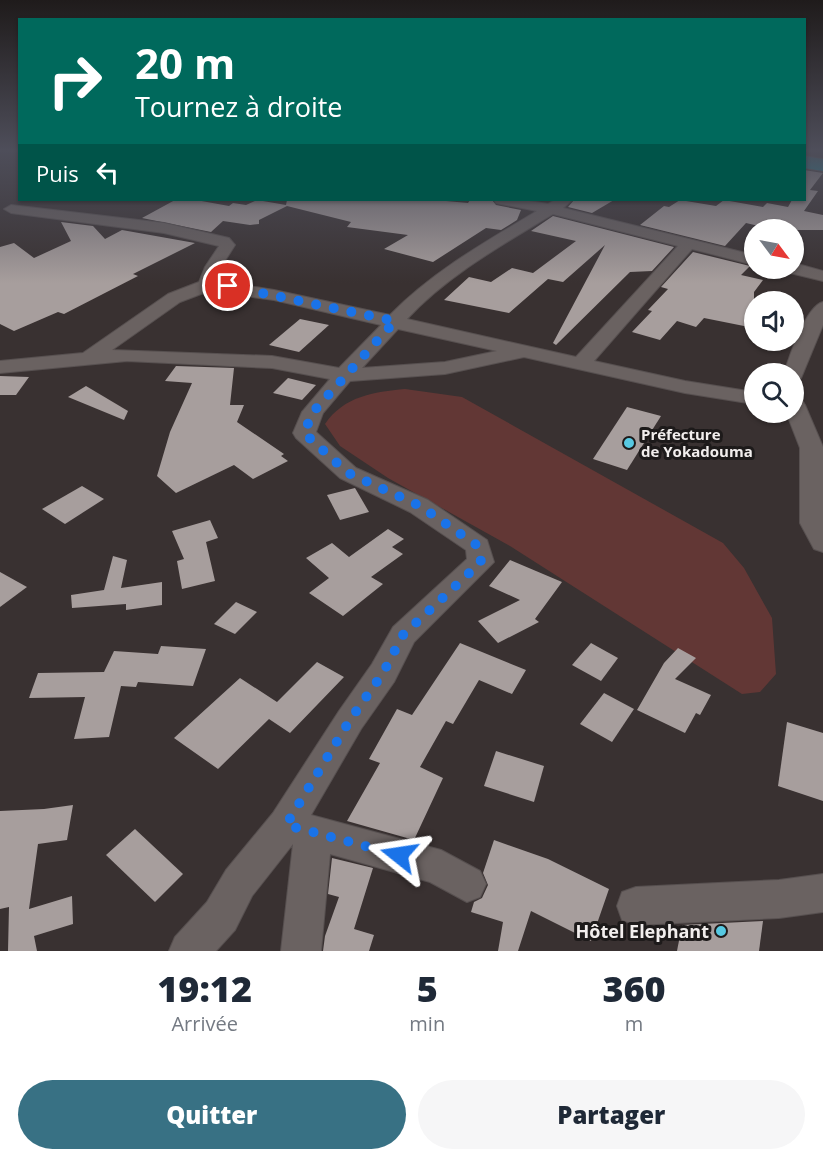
<!DOCTYPE html>
<html lang="fr">
<head>
<meta charset="utf-8">
<style>
  :root { --surface:#fff; --page:#f6f6f7; --text:#1f2937; --muted:#747a83; --accent:#387184 }
  body { margin:0; font-family:"Open Sans",sans-serif; background:var(--page); color:var(--text); height:100vh; display:flex; flex-direction:column; font-size:22px; white-space:nowrap }
  * { box-sizing:border-box; margin:0 }
  p { font-size:20px; color:var(--muted) }
  .icon { flex:none; width:33px; height:33px; fill:none; stroke:currentColor; stroke-width:2; stroke-linecap:round; stroke-linejoin:round }
  .map { position:relative; height:951px; overflow:hidden }
  .panel { display:flex; flex-direction:column; background:var(--surface); flex:1 }
  .panel>* { flex:none }
  .banner { position:absolute; left:18px; top:18px; width:788px; height:183px; border-radius:0px; box-shadow:0 2px 4px #0004; background:#00695c; color:#fff; overflow:hidden }
  .needle { width:39px; rotate:122deg }
  .buttons { position:absolute; left:744px; top:219px; display:grid; gap:12px }
  .buttons a { display:grid; place-items:center; width:60px; height:60px; border-radius:50%; background:var(--surface); box-shadow:0 2px 4px #0004; font-size:30px }
  .pin { position:absolute; display:grid; place-items:center; width:51px; height:51px; color:#fff; margin:-26px; border:3px solid #fff; border-radius:50%; box-shadow:0 2px 6px #0007 }
  .me { position:absolute; width:66px; margin:-33px; rotate:285deg; stroke-linejoin:round; filter:drop-shadow(0 0 4px #0008) }
  .turn { display:flex; align-items:center; gap:21px; height:126px; padding:0 18px; font-size:27px }
  .turn .icon { width:78px; height:78px; stroke-width:2.5 }
  .turn b { display:block; font-size:42px; line-height:51px }
  .then { display:flex; align-items:center; height:57px; padding:0 18px; background:#0003; gap:12px; font-size:22px }
  .eta { display:flex; justify-content:space-evenly; align-items:center; height:102px; text-align:center }
  .eta b { font-size:36px; font-weight:800; line-height:42px }
  .button { display:flex; gap:12px; margin-top:auto; padding:12px 18px }
  .button a { flex:1; height:69px; border-radius:36px; background:var(--accent); color:#fff; font-size:24px; font-weight:800; line-height:69px; text-align:center }
  .button a+a { background:var(--page); color:var(--text) }
  .map>svg:first-child { display:block }
</style>
</head>
<body>
<div class="map">
<svg width="823" height="951" viewBox="0 0 823 951">
  <rect width="100%" height="100%" fill="#393131"/>
  <path fill="#623735" d="M405,389L462,397L723,543L744,568L772,618L776,674L760,692L742,694L510,546L388,478L340,446L325,424C344,396 374,392 405,389Z"/>
  <g fill="#a79e9d">
    <path d="M804,170L823,173L810,190L818,191L804,211L823,215V230H775L746,223L725,246L640,225L664,206L669,207L680,200L716,206L724,200L763,207L767,203L788,207L792,200H804Z"/>
    <path d="M175,200H196L229,206L233,203L246,205L257,200L286,205L287,200H435L468,203L470,200H492L496,205L521,210L517,220L501,230L486,228L433,262L384,249L408,235L347,227L351,222L287,206L259,220V224L250,225L223,221L211,232L142,218Z"/>
    <path d="M574,200H614L592,213L568,207Z"/>
    <path d="M553,216L674,247L652,271L630,272L556,345L553,343L605,245L563,282L548,279L509,313L444,300L469,277L491,282L512,268L533,273L576,241L531,231Z"/>
    <path d="M61,222L93,226L105,239L122,230L195,243L133,274L138,276L64,314L58,312L14,331L0,324V247L14,243L34,258L71,241Z"/>
    <path d="M693,252L750,266L741,275L763,280L754,292V328L704,318L696,327L677,321L660,340L632,332L652,311L648,310L668,289L661,287Z"/>
    <path d="M300,319L329,325L299,352L269,345Z"/>
    <path d="M176,366L234,368L230,405H244L237,422L284,454L281,456L288,461L253,479L234,465L176,493L157,476L170,432L192,383L165,381Z"/>
    <path d="M0,376L29,377L16,395H0Z"/>
    <path d="M288,378L316,385L302,400L273,393Z"/>
    <path d="M86,386L128,411L124,420L68,397Z"/>
    <path d="M627,407L661,416L627,470L593,459Z"/>
    <path d="M82,486L104,499L65,524L42,509Z"/>
    <path d="M355,488L369,512L340,520L327,495Z"/>
    <path d="M210,520L218,538L206,542L215,581L182,589L177,561L184,559L172,531Z"/>
    <path d="M388,529L404,539L392,547L403,554L371,577L383,584L343,616L309,593L329,578L306,558L332,543L349,557Z"/>
    <path d="M113,556L127,560L121,588L162,582V605L126,610V604L72,608L71,595L104,590Z"/>
    <path d="M510,560L562,582L535,619L539,622L498,643L478,621L520,600L489,586Z"/>
    <path d="M0,572L27,587L0,607Z"/>
    <path d="M236,602L257,612L235,634L214,624Z"/>
    <path d="M460,643L526,670L512,694L479,680L453,724L446,721L420,767L443,778L414,840L347,821L380,763L369,759L397,709L412,715Z"/>
    <path d="M591,643L618,658L601,681L572,665Z"/>
    <path d="M161,646L206,649L193,686L138,682L136,687L121,686L109,737L74,739L85,697L29,698L38,673L104,672L114,651L158,654Z"/>
    <path d="M678,648L696,658L675,679L711,695L700,715L696,713L685,733L637,710L664,663Z"/>
    <path d="M317,662L344,677L290,733L269,719L218,769L174,738L240,678L277,702Z"/>
    <path d="M604,693L634,709L612,742L580,724Z"/>
    <path d="M787,722L823,733V801L778,786Z"/>
    <path d="M496,751L544,766L534,802L484,786Z"/>
    <path d="M73,805L67,840L38,844L29,909L72,896L73,924L34,936L37,951H8L9,907L0,909V811L44,809Z"/>
    <path d="M135,829L183,874L155,902L106,855Z"/>
    <path d="M494,840L548,859L609,889L591,941L531,911L518,951H498L503,922L471,912L474,902L482,898L488,885L483,873Z"/>
    <path d="M332,858L373,868L354,929L374,935L369,951H323L325,936L339,897L328,894Z"/>
    <path d="M763,921L759,951H677L682,925Z"/>
  </g>
  <g fill="none" stroke-linecap="round" stroke-linejoin="round">
    <defs>
      <g id="minor">
        <path d="M494,200H523L548,204L555,200H572L563,208L754,255V265L692,249L594,361L685,381L754,392V404L685,393L524,357L445,374L350,381L323,413L316,432L356,468L428,500L487,540L494,562L414,642L394,682L361,729L311,815L441,850L480,871L486,884L480,897L467,902L430,882L330,854L321,951H281L293,844L252,896L235,930L216,951H169L175,937L207,902L226,870L273,813L339,711L372,664L393,627L467,559L466,550L410,512L340,478L296,438L293,433L302,412L330,379L272,368L127,361L0,373V361L83,353L168,294L199,282L205,267L219,246L164,233L11,213L4,209L11,205L164,223L229,238L235,245L221,267L217,281L274,290L390,315C432,272 485,242 537,211L496,203ZM553,214L678,246L576,357L407,319C448,275 502,245 553,214ZM209,291L274,300L381,325L339,368L272,356L112,350L180,302ZM398,329L497,351L445,362L362,368Z"/>
        <path d="M794,263L823,271V281L786,272L784,268H794Z"/>
        <path d="M823,302V325L801,378L794,380V374H784C789,357 806,306 823,302Z"/>
        <path d="M794,399L802,400L805,405L823,447V552L814,549L800,523V448L786,412H794Z"/>
        <path d="M823,874V912L779,918L636,925L622,920L617,906L622,892L636,887L779,880Z"/>
      </g>
      <path id="highway" d="M804,156L823,159V171L804,168Z"/>
    </defs>
    <use href="#minor" stroke="#575050" stroke-width="2"/>
    <use href="#highway" stroke="#575050" stroke-width="2"/>
    <use href="#minor" fill="#6a6261" fill-rule="evenodd"/>
    <use href="#highway" fill="#0197b0" fill-rule="evenodd"/>
  </g>
  <linearGradient id="sky" x2="0" y2="1"><stop stop-color="#1f1b1b"/><stop offset="0.53" stop-color="#4e4e5a"/><stop offset="1" stop-color="#4e4e5a" stop-opacity="0"/></linearGradient>
  <rect width="823" height="283" fill="url(#sky)"/>
  <g fill="none" stroke-linecap="round" stroke-linejoin="round">
    <path stroke="#1a73e8" stroke-width="10" stroke-dasharray="0 18" d="M228,286L395,321L313,412L304,433L348,473L420,506L478,546L481,562L403,635L383,673L350,720L286,825L399,855"/>
  </g>
  <g fill="#57c9e2" stroke="#1d1a1a" stroke-width="2">
    <circle cx="629" cy="443" r="6"/>
    <circle cx="721" cy="931" r="6"/>
  </g>
  <g text-anchor="middle" dominant-baseline="central" stroke-width="6" stroke-linejoin="round" paint-order="stroke">
    <g font-size="15" font-weight="bold" fill="#f2eeed" stroke="#1d1a1a" text-anchor="start">
      <text x="641" y="434">Préfecture<tspan x="641" dy="17">de Yokadouma</tspan></text>
    </g>
    <g font-size="18" font-weight="bold" fill="#f2eeed" stroke="#1d1a1a" text-anchor="end">
      <text x="709" y="931">Hôtel Elephant</text>
    </g>
  </g>
</svg>
<div class="buttons">
<a><svg class="needle" viewBox="-14 -14 28 28"><path d="M0-13l5 13h-10z" fill="#e53935"/><path d="M0 13l5-13h-10z" fill="#747a83"/></svg></a>
<a><svg class="icon" aria-label="sound" viewBox="0 0 24 24"><path d="M4 9h4l5-4v14l-5-4H4zM17 9q2 3 0 6"/></svg></a>
<a><svg class="icon" aria-label="search" viewBox="0 0 24 24"><circle cx="10" cy="10" r="6"/><path d="M15 15l6 6"/></svg></a>
</div>
<div class="pin" style="left:228px;top:286px;background:#d93025"><svg class="icon" aria-label="arrive" viewBox="0 0 24 24"><path d="M6 21V4h12l-3 4 3 4H6"/></svg></div>
<svg class="me" style="left:399px;top:855px" viewBox="-20 -20 40 40"><path d="M0-17L14 15 0 8-14 15z" fill="#1a73e8" stroke="#fff" stroke-width="4"/></svg>
<div class="banner">
<div class="turn"><svg class="icon" aria-label="right" viewBox="0 0 24 24"><path d="M7 20v-9h11M14 6l5 5-5 5"/></svg><div><b>20 m</b>Tournez à droite</div></div>
<div class="then">Puis<svg class="icon" aria-label="left" viewBox="0 0 24 24"><path d="M17 20v-9H6M10 6l-5 5 5 5"/></svg></div>
</div>
</div>
<section class="panel">
<div class="eta">
<div><b>19:12</b><p>Arrivée</p></div>
<div><b>5</b><p>min</p></div>
<div><b>360</b><p>m</p></div>
</div>
<div class="button"><a>Quitter</a><a>Partager</a></div>
</section>
</body>
</html>
